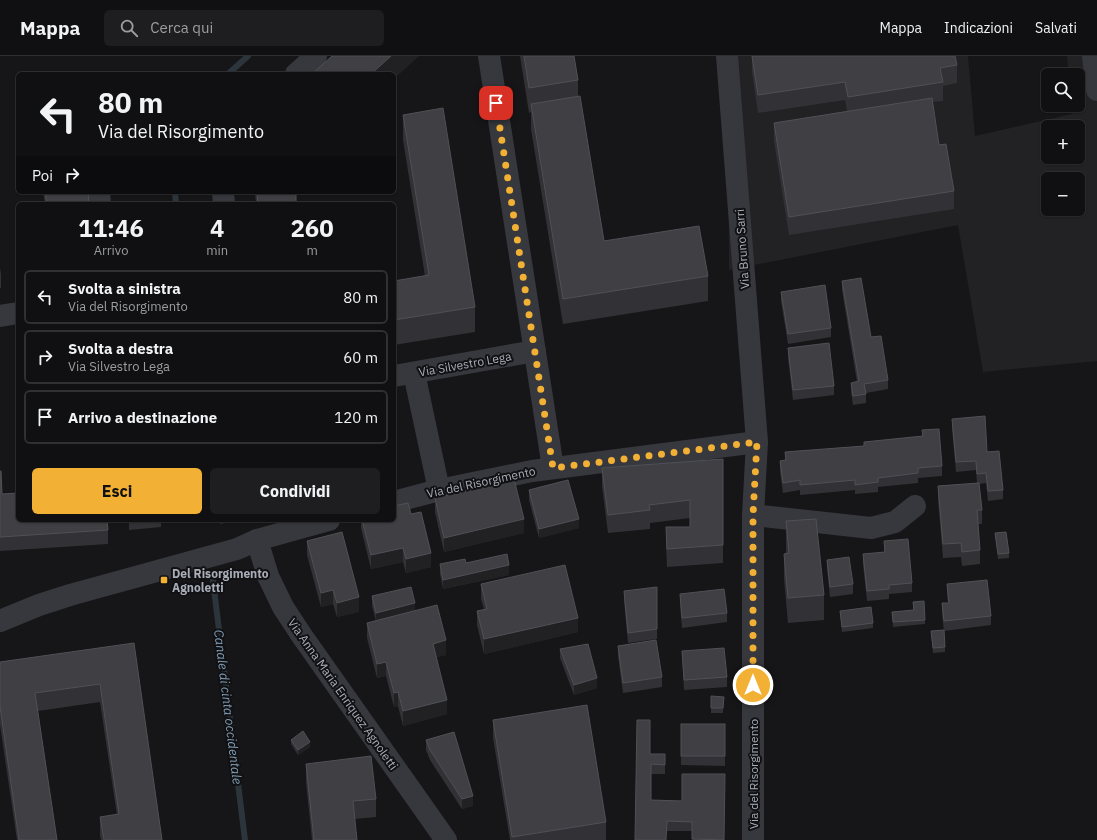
<!DOCTYPE html>
<html lang="it">
<head>
<meta charset="utf-8">
<style>
  :root { --surface:#101012; --page:#1e1e20; --text:#f1f3f6; --muted:#9c9d9f; --line:#303032; --accent:#f2b134 }
  body { margin:0; font-family:"IBM Plex Sans",sans-serif; background:var(--page); color:var(--text); height:100vh; display:flex; flex-direction:column; font-size:15px; white-space:nowrap }
  * { box-sizing:border-box; margin:0 }
  p { font-size:13px; color:var(--muted) }
  .icon { flex:none; width:22px; height:22px; fill:none; stroke:currentColor; stroke-width:2; stroke-linecap:round; stroke-linejoin:round }
  .map { position:relative; flex:1; overflow:hidden }
  .sheet { position:absolute; left:16px; top:146px; width:380px; height:320px; display:flex; flex-direction:column; background:var(--surface); border-radius:6px; box-shadow:0 1px 3px #0004,0 0 0 1px var(--line) }
  .sheet>* { flex:none }
  .top-card { position:absolute; left:16px; top:16px; width:380px; height:122px; border-radius:6px; box-shadow:0 1px 3px #0004,0 0 0 1px var(--line); background:#101012; color:var(--text); overflow:hidden }
  .tools { position:absolute; left:1041px; top:12px; display:grid; gap:8px }
  .tools a { display:grid; place-items:center; width:44px; height:44px; border-radius:6px; background:var(--surface); box-shadow:0 1px 3px #0004,0 0 0 1px var(--line); font-size:20px }
  .pin { position:absolute; display:grid; place-items:center; width:34px; height:34px; color:#fff; margin:-17px; border-radius:8px; box-shadow:0 2px 6px #0006 }
  .me { position:absolute; width:44px; margin:-22px; rotate:0deg; stroke-linejoin:round; filter:drop-shadow(0 0 3px #0008) }
  .turn { display:flex; align-items:center; gap:14px; height:84px; padding:0 16px; font-size:18px }
  .turn .icon { width:52px; height:52px; stroke-width:2.5 }
  .turn b { display:block; font-size:28px; line-height:34px }
  .then { display:flex; align-items:center; height:38px; padding:0 16px; background:#0003; gap:8px; font-size:15px }
  .eta { display:flex; justify-content:space-evenly; align-items:center; height:68px; text-align:center }
  .eta b { font-size:24px; font-weight:800; line-height:28px }
  .cta { display:flex; gap:8px; margin-top:auto; padding:8px 16px }
  .cta a { flex:1; height:46px; border-radius:6px; background:var(--accent); color:#111; font-size:16px; font-weight:800; line-height:46px; text-align:center }
  .cta a+a { background:var(--page); color:var(--text) }
  ul { padding:0; list-style:none }
  li { display:flex; align-items:center; gap:12px; height:54px; margin:0 8px 6px; padding:0 8px; border:2px solid var(--line); border-radius:6px }
  li div { flex:1 }
  li b { display:block; font-size:15px }
  li em { font-style:normal }
  header { display:flex; align-items:center; gap:24px; box-sizing:border-box; height:56px; padding:0 20px; background:var(--surface); border-bottom:1px solid var(--line) }
  header strong { font-size:19px }
  nav { display:flex; gap:22px; margin-inline-start:auto; font-size:14px }
  .search { width:280px; height:36px; background:var(--page); display:flex; align-items:center; gap:10px; box-sizing:border-box; padding:0 14px; border-radius:6px; color:var(--muted); font-size:15px }
  .map>svg:first-child { display:block }
</style>
</head>
<body>
<header>
<strong>Mappa</strong>
<div class="search"><svg class="icon" aria-label="search" viewBox="0 0 24 24"><circle cx="10" cy="10" r="6"/><path d="M15 15l6 6"/></svg>Cerca qui</div>
<nav><a>Mappa</a><a>Indicazioni</a><a>Salvati</a></nav>
</header>
<div class="map">
<svg width="1097" height="784" viewBox="0 0 1097 784">
  <rect width="100%" height="100%" fill="#161618"/>
  <path fill="#222225" fill-rule="evenodd" d="M728,0H968L975,80L1072,58V49H1078V19H1069L1067,0H1097V305L983,316L958,169L729,214ZM1048,71H1078V101H1048ZM1048,123H1078V153H1048Z"/>
  <g fill="none" stroke-linecap="round" stroke-linejoin="round">
    <g stroke="#2c353c" stroke-width="6">
      <path d="M228,18L248,0"/>
      <path d="M175,136L176,148"/>
      <path d="M212,517L245,784"/>
    </g>
    <g stroke="#37383d" stroke-width="22">
      <path d="M489,0L553,412"/>
      <path d="M727,0L757,386L753,459V784"/>
      <path d="M1093,0L1097,34"/>
      <path d="M296,18L316,0"/>
      <path d="M99,136L100,148"/>
      <path d="M223,136L224,148"/>
      <path d="M0,260L18,257"/>
      <path d="M414,317L439,434"/>
      <path d="M394,320L535,295"/>
      <path d="M394,446L439,434L532,415L757,386"/>
      <path d="M753,459L871,472L895,466L915,450"/>
      <path d="M257,484L268,520L283,551L302,580L446,784"/>
      <path d="M0,565L39,549L70,539L237,493L257,484L329,464"/>
    </g>
  </g>
  <g fill="#323236">
    <path d="M520,0H574L578,24V40L604,185L708,220V245L563,268L531,73V56L529,57Z"/>
    <path d="M752,0H955L957,9V27L943,30V45L932,46L939,89L954,135V153L789,179L774,85V67L847,55L845,44L758,57L752,16Z"/>
    <path d="M403,59L475,251V276L394,289V225L425,220L403,84Z"/>
    <path d="M43,136H88L89,148H45Z"/>
    <path d="M255,136H296V148H256Z"/>
    <path d="M0,212L1,218V232H0Z"/>
    <path d="M842,225L871,281L888,324V333L866,337V347L853,349L851,336V327L857,326L842,234Z"/>
    <path d="M781,236L831,272V281L788,288L781,245Z"/>
    <path d="M788,292L834,330V339L793,344L788,302Z"/>
    <path d="M952,363L987,396L1003,434V443L988,445L986,427L979,428L982,454V468H978L980,494V508L962,510L961,501L943,502L938,444V430L977,427L976,414L956,416L952,372Z"/>
    <path d="M922,374L942,410V420L918,422V427L878,431V436L855,438V434L800,439V434L783,437L780,415V405L785,404V396L864,390V386L922,381Z"/>
    <path d="M723,403V507L667,511L666,490V471H690V462L650,467V473L608,477L602,430V412Z"/>
    <path d="M0,415L2,438L18,464L108,474V488L0,495Z"/>
    <path d="M529,434L579,472L539,482L529,444Z"/>
    <path d="M435,442L524,477L444,496L435,456Z"/>
    <path d="M411,458L431,511L406,517L403,506L371,513L361,472V464H394Z"/>
    <path d="M129,464H161V471L129,474Z"/>
    <path d="M219,464H238L220,468Z"/>
    <path d="M786,465L824,539V564L788,567L784,523V498L786,497Z"/>
    <path d="M995,477L1009,497V502L998,503Z"/>
    <path d="M307,485L359,556L337,561L333,548L321,551L307,499Z"/>
    <path d="M884,485L912,527V536L889,538V543L867,545L863,508V498L884,496Z"/>
    <path d="M827,504L853,528V538L830,541L827,513Z"/>
    <path d="M466,507L509,519L443,533L440,518V508Z"/>
    <path d="M481,528L578,576L484,598L477,569V555L484,553L481,543Z"/>
    <path d="M947,528L991,560V569L944,575L942,557V547H948L947,538Z"/>
    <path d="M657,531V583L628,587L624,545V535Z"/>
    <path d="M680,538L727,557V566L682,572L680,548Z"/>
    <path d="M372,540L415,555L446,599L436,601L447,658L403,670L398,650L394,651L386,620L377,622L367,582V567L376,565L372,550Z"/>
    <path d="M913,546L925,564V568L893,571L892,556L913,554Z"/>
    <path d="M840,555L873,567V572L842,576Z"/>
    <path d="M931,575L945,591V596L933,597Z"/>
    <path d="M134,587L162,784H101L100,779V761L117,759L100,646L38,655L57,784H17L0,669V606Z"/>
    <path d="M618,590L662,621V631L623,637L618,600Z"/>
    <path d="M560,593L597,632L574,639L560,602Z"/>
    <path d="M682,595L727,621V631L684,634Z"/>
    <path d="M711,640L724,641L723,657H711Z"/>
    <path d="M493,664L606,766V784H510L493,682Z"/>
    <path d="M681,668H725V710L681,709Z"/>
    <path d="M291,684L310,691L298,699L291,688Z"/>
    <path d="M426,684L473,750L462,753L430,704L426,694Z"/>
    <path d="M650,698H665V718H651V744L682,745L724,784H692V775H667L635,784Z"/>
    <path d="M306,708L376,743V761L355,763L357,784H312L306,726Z"/>
  </g>
  <g fill="#212124">
    <path d="M391,0H419L394,23V18H371Z"/>
    <path d="M524,463V477L444,496V482Z"/>
    <path d="M579,463V472L539,482V473Z"/>
    <path d="M403,492V506L371,513V499Z"/>
    <path d="M431,497V511L406,517V503Z"/>
    <path d="M509,509V519L443,533V524Z"/>
    <path d="M333,534V548L321,551V537Z"/>
    <path d="M359,541V556L337,561V547Z"/>
    <path d="M415,547V557L376,567V557Z"/>
    <path d="M578,562V576L484,598V583Z"/>
    <path d="M446,584V599L433,602V588Z"/>
    <path d="M386,606V620L377,622V608Z"/>
    <path d="M597,622V632L574,639V629Z"/>
    <path d="M398,636V650L394,651V637Z"/>
    <path d="M447,644V658L403,670V655Z"/>
    <path d="M310,686V691L298,699V694Z"/>
    <path d="M473,740V750L462,753V743Z"/>
  </g>
  <g fill="#3f3f44" stroke="#4f5156">
    <path d="M332,0H391L371,18H312Z"/>
    <path d="M524,0H574L578,24L529,32Z"/>
    <path d="M752,0H955L957,9L940,12L943,26L848,41L845,26L758,39Z"/>
    <path d="M580,40L604,185L699,170L708,220L563,243L531,48Z"/>
    <path d="M932,42L939,89L946,88L954,135L789,161L774,67Z"/>
    <path d="M443,52L475,251L394,264V225L429,219L403,59Z"/>
    <path d="M45,136H88L89,148H47Z"/>
    <path d="M257,136H296V148H258Z"/>
    <path d="M861,222L871,281L881,280L888,324L864,328L866,338L853,340L851,327L859,325L842,225Z"/>
    <path d="M825,229L831,272L788,278L781,236Z"/>
    <path d="M829,287L834,330L793,334L788,292Z"/>
    <path d="M985,360L987,396L999,395L1003,434L988,435L986,417L977,418L976,405L956,406L952,363Z"/>
    <path d="M939,373L942,410L918,412V417L878,422V426L855,429V424L800,429V424L783,427L780,405L786,404L785,396L864,390V386L923,380L922,374Z"/>
    <path d="M723,403V489L667,493L666,471H690V444L649,449L650,454L608,459L602,412Z"/>
    <path d="M0,415H1L2,438L18,437V464H107L108,474L0,481Z"/>
    <path d="M514,423L524,463L444,482L435,442Z"/>
    <path d="M568,424L579,463L539,473L529,434Z"/>
    <path d="M979,427L982,454H977L980,494L962,496L961,487L943,488L938,430Z"/>
    <path d="M408,447L411,458L421,456L431,497L406,503L403,492L371,499L362,464H394V450Z"/>
    <path d="M816,463L824,539L788,542L784,498L789,497L786,465Z"/>
    <path d="M342,476L359,541L337,547L333,534L321,537L307,485Z"/>
    <path d="M1006,476L1009,497L998,498L995,477Z"/>
    <path d="M908,483L912,527L889,529V533L867,535L863,498L885,496L884,485Z"/>
    <path d="M507,498L509,509L443,524L440,508L465,503L466,507Z"/>
    <path d="M849,501L853,528L830,531L827,504Z"/>
    <path d="M565,509L578,562L484,583L477,555L487,553L481,528Z"/>
    <path d="M987,524L991,560L944,565L942,547H949L947,528Z"/>
    <path d="M411,531L415,547L376,557L372,540Z"/>
    <path d="M657,531V573L628,577L624,535Z"/>
    <path d="M724,533L727,557L682,562L680,538Z"/>
    <path d="M924,545L925,564L893,566L892,556L914,554L913,546Z"/>
    <path d="M437,549L446,584L433,588L447,644L403,655L398,636L394,637L386,606L377,608L367,567Z"/>
    <path d="M871,551L873,567L842,571L840,555Z"/>
    <path d="M944,574L945,591L933,592L931,575Z"/>
    <path d="M656,584L662,621L623,627L618,590Z"/>
    <path d="M134,587L162,784H104L100,761L119,758L100,628L35,637L57,784H19L0,650V606Z"/>
    <path d="M588,588L597,622L574,629L560,593Z"/>
    <path d="M724,592L727,621L684,624L682,595Z"/>
    <path d="M711,640L724,641L723,652H711Z"/>
    <path d="M587,649L606,766L512,781L493,664Z"/>
    <path d="M637,664H650V698H665V709L651,708V744L682,745V718H725L724,784L692,783V766L667,765L666,784H635Z"/>
    <rect x="681" y="668" width="44" height="32"/>
    <path d="M303,675L310,686L298,694L291,684Z"/>
    <path d="M454,676L473,740L462,743L430,694L426,684Z"/>
    <path d="M371,700L376,743L353,745L357,784H314L306,708Z"/>
  </g>
  <g fill="none" stroke-linecap="round" stroke-linejoin="round">
    <path stroke="#f2b134" stroke-width="7" stroke-dasharray="0 12.6" d="M496,47L553,412L757,386L753,459V629"/>
  </g>
  <rect fill="#f2b134" stroke="#111113" stroke-width="1.5" x="160" y="520" width="8" height="8" rx="2"/>
  <g text-anchor="middle" dominant-baseline="central" stroke-width="4" stroke-linejoin="round" paint-order="stroke">
    <g font-size="12" fill="#a8adb8" stroke="#111113">
      <text transform="translate(742 193) rotate(-94)">Via Bruno Sarri</text>
      <text transform="translate(465 308) rotate(-10)">Via Silvestro Lega</text>
      <text transform="translate(481 426) rotate(-12)">Via del Risorgimento</text>
      <text transform="translate(343 638) rotate(55)">Via Anna Maria Enriquez Agnoletti</text>
      <text transform="translate(753 718) rotate(-90)">Via del Risorgimento</text>
    </g>
    <g font-size="12" font-weight="bold" fill="#a8adb8" stroke="#111113" text-anchor="start">
      <text x="172" y="517">Del Risorgimento<tspan x="172" dy="14">Agnoletti</tspan></text>
    </g>
    <g font-size="13" font-style="italic" fill="#7f9bb3" stroke="#111113">
      <text transform="translate(228 651) rotate(83)">Canale di cinta occidentale</text>
    </g>
  </g>
</svg>
<div class="tools">
<a><svg class="icon" aria-label="search" viewBox="0 0 24 24"><circle cx="10" cy="10" r="6"/><path d="M15 15l6 6"/></svg></a>
<a>+</a>
<a>−</a>
</div>
<div class="pin" style="left:496px;top:47px;background:#d93025"><svg class="icon" aria-label="arrive" viewBox="0 0 24 24"><path d="M6 21V4h12l-3 4 3 4H6"/></svg></div>
<svg class="me" style="left:753px;top:629px" viewBox="-20 -20 40 40"><circle r="17" fill="#f2b134" stroke="#fff" stroke-width="3"/><path d="M0-11L8 9 0 5-8 9z" fill="#fff"/></svg>
<div class="top-card">
<div class="turn"><svg class="icon" aria-label="left" viewBox="0 0 24 24"><path d="M17 20v-9H6M10 6l-5 5 5 5"/></svg><div><b>80 m</b>Via del Risorgimento</div></div>
<div class="then">Poi<svg class="icon" aria-label="right" viewBox="0 0 24 24"><path d="M7 20v-9h11M14 6l5 5-5 5"/></svg></div>
</div>
<section class="sheet">
<div class="eta">
<div><b>11:46</b><p>Arrivo</p></div>
<div><b>4</b><p>min</p></div>
<div><b>260</b><p>m</p></div>
</div>
<ul>
<li><svg class="icon" aria-label="left" viewBox="0 0 24 24"><path d="M17 20v-9H6M10 6l-5 5 5 5"/></svg><div><b>Svolta a sinistra</b><p>Via del Risorgimento</p></div><em>80 m</em></li>
<li><svg class="icon" aria-label="right" viewBox="0 0 24 24"><path d="M7 20v-9h11M14 6l5 5-5 5"/></svg><div><b>Svolta a destra</b><p>Via Silvestro Lega</p></div><em>60 m</em></li>
<li><svg class="icon" aria-label="arrive" viewBox="0 0 24 24"><path d="M6 21V4h12l-3 4 3 4H6"/></svg><div><b>Arrivo a destinazione</b></div><em>120 m</em></li>
</ul>
<div class="cta"><a>Esci</a><a>Condividi</a></div>
</section>
</div>
</body>
</html>
